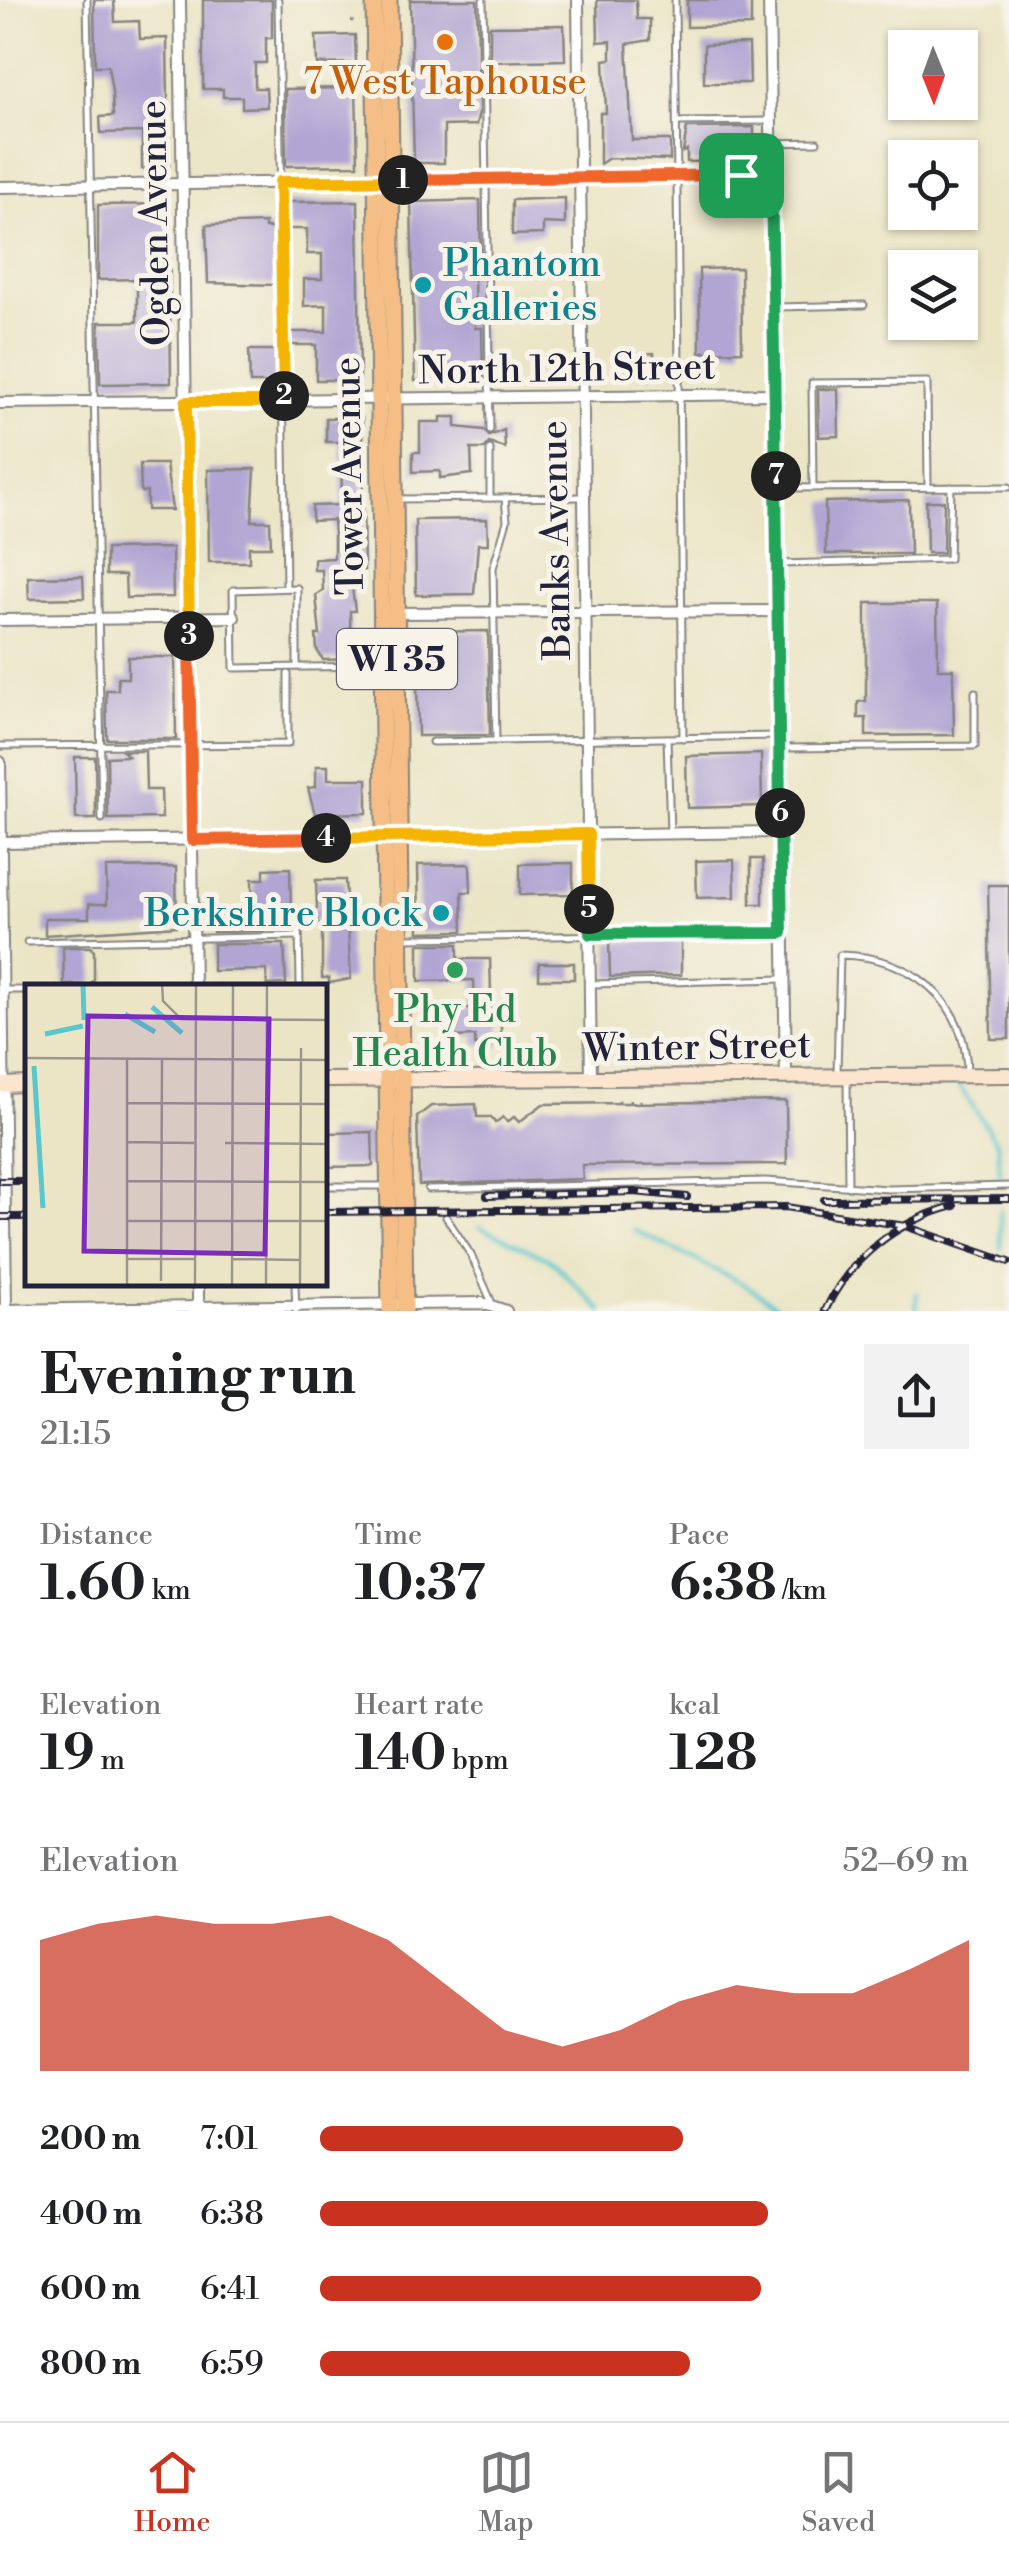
<!DOCTYPE html>
<meta charset="utf-8">
<style>
body{margin:0;font-family:"Libre Bodoni",serif;background:#f2f2f2;color:#202124;height:100vh;display:flex;flex-direction:column;font-size:38px;white-space:nowrap}
*{box-sizing:border-box;margin:0}
p{font-size:32px;color:#757577}
.icon{flex:none;width:55px;height:55px;fill:none;stroke:currentColor;stroke-width:2;stroke-linecap:round;stroke-linejoin:round}
.map{position:relative;height:1311px;overflow:hidden}
.panel{display:flex;flex-direction:column;background:#fff;flex:1}
.panel>*{flex:none}
.needle{width:65px;rotate:179deg}
.buttons{position:absolute;left:888px;top:30px;display:grid;gap:20px}
.buttons a{display:grid;place-items:center;width:90px;height:90px;border-radius:0px;background:#fff;box-shadow:0 2px 8px #0004;font-size:50px}
.pin{position:absolute;display:grid;place-items:center;width:85px;height:85px;color:#fff;margin:-42px;border-radius:20px;box-shadow:0 5px 15px #0006}
.km{position:absolute;width:50px;height:50px;margin:-25px;border-radius:50%;background:#222;color:#fff;font-size:28px;line-height:50px;text-align:center}
.round{display:grid;place-items:center;flex:none;width:105px;height:105px;border-radius:0px;background:#f2f2f2}
.headline{display:flex;align-items:center;justify-content:space-between;height:170px;padding:0 40px}
h1{font-size:55px;font-weight:700;line-height:75px}
.figures{display:grid;grid-template-columns:repeat(3,1fr);gap:15px;height:170px;padding:10px 40px}
.figures div{display:grid;align-content:center}
.figures b{font-size:50px;font-weight:700}
.figures small{font-size:28px;font-weight:400}
.figures p{font-size:28px}
.chart{height:280px;padding:20px 40px}
.chart p{display:flex;justify-content:space-between}
.chart svg{width:100%;height:180px;margin-top:10px;fill:#c8321e;opacity:.7}
ul{padding:0 40px;list-style:none;font-size:32px}
li{display:grid;grid-template-columns:160px 120px 1fr;align-items:center;height:75px}
li i{height:25px;border-radius:12px;background:#c8321e}
.dock{display:flex;justify-content:space-around;align-items:center;height:140px;border-top:2px solid #e0e0e0;background:#fff;font-size:28px;color:#757577}
.dock a{display:grid;justify-items:center;gap:5px}
.dock .active{color:#c8321e}
.map>svg:first-child{display:block}
.lines{fill:none;stroke-linecap:round;stroke-linejoin:round}
.stream{stroke:#5ac7cf;stroke-width:4}
.building{fill:#b0a5d3}
.lane-casing{stroke:#868480;stroke-width:9}
.street-casing{stroke:#868480;stroke-width:14}
.secondary-casing{stroke:#868480;stroke-width:18}
.primary-casing{stroke:#868480;stroke-width:19}
.path{stroke:#868480;stroke-width:2.5;stroke-dasharray:2.5 8;stroke-linecap:butt}
.lane{stroke:#fff;stroke-width:5}
.street{stroke:#fff;stroke-width:10}
.secondary{stroke:#fbe5cf;stroke-width:14}
.primary{stroke:#f5be86;stroke-width:15}
.rail-casing{stroke:#22223b;stroke-width:8}
.rail{stroke:#f7f3e8;stroke-width:4;stroke-dasharray:11;stroke-linecap:butt}
.split-1-casing{stroke:#fff;stroke-width:20}
.split-2-casing{stroke:#fff;stroke-width:20}
.split-3-casing{stroke:#fff;stroke-width:20}
.split-4-casing{stroke:#fff;stroke-width:20}
.split-5-casing{stroke:#fff;stroke-width:20}
.split-6-casing{stroke:#fff;stroke-width:20}
.split-7-casing{stroke:#fff;stroke-width:20}
.split-8-casing{stroke:#fff;stroke-width:20}
.split-1{stroke:#f0652b;stroke-width:12}
.split-2{stroke:#f5b400;stroke-width:12}
.split-3{stroke:#f5b400;stroke-width:12}
.split-4{stroke:#f0652b;stroke-width:12}
.split-5{stroke:#f5b400;stroke-width:12}
.split-6{stroke:#22a559;stroke-width:12}
.split-7{stroke:#22a559;stroke-width:12}
.split-8{stroke:#22a559;stroke-width:12}
.food-dot{fill:#e8710a;stroke:#f7f3e8;stroke-width:4}
.culture-dot{fill:#0f9aa8;stroke:#f7f3e8;stroke-width:4}
.leisure-dot{fill:#2e9e5b;stroke:#f7f3e8;stroke-width:4}
.labels{text-anchor:middle;stroke-width:10;stroke-linejoin:round;paint-order:stroke}
.shield{fill:#f7f3e8;stroke:#62616f;stroke-width:2.5}
.shield-label{font-size:35px;font-weight:bold;fill:#22223b}
.food-label{font-size:38px;fill:#c56008;stroke:#f7f3e8}
.street-label{font-size:38px;fill:#22223b;stroke:#f7f3e8}
.culture-label{font-size:38px;fill:#0d838f;stroke:#f7f3e8;text-anchor:start}
.leisure-label{font-size:38px;fill:#27864d;stroke:#f7f3e8}
.inset-river{fill:none;stroke:#5ac7cf;stroke-width:5}
.inset-road{fill:none;stroke:#9b978e;stroke-width:2.5}
.view{fill:#7b2cbf;fill-opacity:0.15;stroke:#7b2cbf;stroke-width:5}
.inset-edge{fill:none;stroke:#22223b;stroke-width:5}
</style>
<div class="map">
<svg width="1009" height="1311" viewBox="0 0 1009 1311">
<rect width="100%" height="100%" fill="#f7f3e8"/>
<filter id="ink" filterUnits="userSpaceOnUse"><feTurbulence type="fractalNoise" baseFrequency=".01" numOctaves="2"/><feDisplacementMap in="SourceGraphic" scale="20" xChannelSelector="R" yChannelSelector="G"/><feConvolveMatrix kernelMatrix="1 2 1 2 8 2 1 2 1" color-interpolation-filters="sRGB"/></filter>
<filter id="wash" filterUnits="userSpaceOnUse"><feTurbulence type="fractalNoise" baseFrequency=".0048" numOctaves="4" result="noise"/><feDisplacementMap in="SourceGraphic" scale="40" xChannelSelector="R" yChannelSelector="G"/><feGaussianBlur stdDeviation="2.25" result="paint"/><feColorMatrix in="noise" values="0 0 0 0 0 0 0 0 0 0 0 0 0 0 0 0 0 1.4 0 .05"/><feComposite in="paint" operator="in"/></filter>
<g filter="url(#wash)">
<rect width="100%" height="100%" fill="#ebe5c6"/>
<g class="lines">
<!-- stream -->
<g class="stream">
<polyline points="959,1085 998,1145 1000,1175"/>
<polyline points="1000,1211 1001,1249"/>
<polyline points="480,1227 551,1260 602,1311"/>
<polyline points="634,1230 746,1285 783,1311"/>
<polyline points="916,1311 917,1293"/>
</g>
</g>
<g id="blocks">
<!-- building -->
<g class="building">
<polygon points="94,0 114,0 115,22 139,21 140,39 167,38 169,168 142,169 142,132 101,133 100,117 113,116 112,92 108,66 95,66"/>
<polygon points="203,0 272,0 272,38 266,38 266,63 255,63 255,88 266,88 267,107 242,108 242,97 223,97 223,89 203,89"/>
<polygon points="410,0 477,0 479,113 476,125 444,126 444,163 414,163"/>
<polygon points="597,0 636,0 637,19 650,19 650,40 627,44 632,140 670,140 670,160 609,158 600,164 600,113 606,113 604,60 611,59 611,41 598,42"/>
<polygon points="687,0 751,0 751,26 687,27"/>
<polygon points="564,25 565,60 490,62 490,26"/>
<polygon points="355,35 356,63 317,64 316,36"/>
<polygon points="749,44 750,83 704,83 704,45"/>
<polygon points="356,88 358,165 286,166 285,89"/>
<polygon points="754,127 754,160 687,162 687,150 683,152 687,128"/>
<polygon points="565,198 565,224 543,223 543,234 512,235 512,200"/>
<polygon points="480,200 481,278 474,278 475,328 482,328 483,380 415,381 411,202"/>
<polygon points="358,201 360,380 316,380 316,345 289,345 289,332 326,332 326,305 304,306 304,279 322,279 322,254 307,254 307,229 287,229 287,202"/>
<polygon points="169,204 171,383 100,384 99,322 137,322 137,279 98,280 98,205"/>
<polygon points="265,223 265,228 275,228 276,285 208,283 206,225"/>
<polygon points="741,268 742,351 700,352 699,269"/>
<polygon points="249,350 276,350 277,383 250,383"/>
<polygon points="654,353 655,375 619,375 619,355"/>
<polygon points="818,389 838,389 839,436 819,437"/>
<polygon points="441,417 456,417 456,427 484,430 489,436 504,430 505,448 489,443 484,449 471,449 472,474 440,478 440,471 413,472 413,452 420,452 420,422 441,422"/>
<polygon points="326,418 362,418 364,570 350,570 355,611 350,611 351,659 323,660 317,650 316,635 320,635 316,595 323,590 322,570 314,570 314,559 334,558 334,533 333,520 312,521 312,506 342,505 341,442 326,442"/>
<polygon points="140,464 166,464 172,510 147,510 147,492 141,492"/>
<polygon points="255,469 252,521 270,521 271,547 249,547 249,562 209,562 208,470"/>
<polygon points="909,500 910,554 826,554 825,502"/>
<polygon points="926,501 944,501 943,553 927,553"/>
<polygon points="487,519 488,544 478,544 474,594 416,595 415,520"/>
<polygon points="172,548 173,597 126,598 125,575 106,575 106,549"/>
<polygon points="83,576 84,598 29,599 28,577"/>
<polygon points="866,603 937,603 938,669 953,669 954,735 866,736 866,718 858,718 858,702 866,701"/>
<polygon points="488,631 490,735 418,736 416,632"/>
<polygon points="128,657 175,657 176,739 107,739 106,690 118,690 118,678 128,678"/>
<polygon points="123,751 145,751 146,790 161,790 162,818 108,819 107,757 128,756"/>
<polygon points="761,754 762,806 687,808 686,756"/>
<polygon points="75,757 95,757 96,819 76,819"/>
<polygon points="316,766 328,766 328,779 367,779 367,813 315,814 308,788 316,787"/>
<rect x="751" y="859" width="12" height="45"/>
<polygon points="734,860 735,897 697,898 696,861"/>
<polygon points="573,863 573,894 520,895 520,864"/>
<polygon points="470,864 471,892 462,892 463,931 419,932 418,865"/>
<polygon points="176,867 177,926 45,935 45,918 89,918 89,904 107,904 106,868"/>
<polygon points="290,868 291,909 317,909 316,880 345,880 351,979 329,983 329,978 322,978 322,932 317,919 264,923 264,931 213,932 212,914 253,913 252,879 264,879 264,869"/>
<polygon points="988,885 1009,885 1009,1039 991,1039"/>
<polygon points="681,941 681,975 610,977 609,942"/>
<polygon points="213,944 284,944 286,984 267,985 266,970 213,971"/>
<polygon points="419,944 458,944 458,959 490,959 491,992 493,1003 501,1003 501,1045 475,1045 475,1036 452,1037 454,1009 475,1008 474,980 419,981"/>
<polygon points="63,947 90,947 94,951 94,980 89,985 64,985"/>
<rect x="539" y="963" width="35" height="16"/>
<polygon points="786,1101 787,1164 582,1165 583,1179 419,1185 417,1117 431,1106 476,1104 477,1117 491,1117 495,1123 503,1117 507,1122 514,1117 519,1122 543,1104"/>
<polygon points="372,1132 373,1166 327,1167 327,1133"/>
</g>
</g>
</g>
<g filter="url(#ink)">
<use href="#blocks" fill-opacity="0" stroke="#868480" stroke-width="2.5"/>
<g class="lines">
<defs>
<g id="lane">
<polyline points="87,0 102,819"/>
<polyline points="278,0 286,588"/>
<polyline points="483,0 490,430"/>
<polyline points="675,0 683,738"/>
<polyline points="677,122 769,121"/>
<polyline points="771,143 817,142"/>
<polyline points="777,307 864,305"/>
<polyline points="490,449 490,498"/>
<polyline points="779,488 1009,487"/>
<polyline points="813,488 812,383 927,382 928,487"/>
<polyline points="398,499 582,497"/>
<polyline points="781,564 949,559 951,487"/>
<path d="M297,667V588L233,590L234,668C283,667 332,667 381,666"/>
<polyline points="667,738 670,833"/>
<polyline points="496,741 493,568 507,521 505,498"/>
<polyline points="432,742 779,736"/>
<polyline points="0,746 288,744 288,674"/>
<polyline points="782,748 975,746 975,692"/>
<polyline points="299,925 300,986"/>
<polyline points="405,938 783,933"/>
<polyline points="27,942 299,936"/>
<polyline points="592,984 784,979"/>
<polyline points="3,990 28,990"/>
<path d="M837,1074L840,955C910,956 966,999 967,1073"/>
<polyline points="847,1080 848,1187"/>
<polyline points="325,1186 386,1186"/>
<polyline points="428,1189 765,1181 889,1189 1009,1186"/>
<polyline points="446,1217 471,1255 492,1303"/>
<polyline points="295,1284 296,1311"/>
</g>
<g id="street">
<polyline points="180,0 194,986"/>
<polyline points="578,0 591,1080"/>
<polyline points="769,0 786,1077"/>
<polyline points="0,187 771,175"/>
<polyline points="0,403 775,394"/>
<polyline points="394,613 777,611"/>
<polyline points="0,620 234,617"/>
<polyline points="0,762 6,1311"/>
<polyline points="0,842 780,832"/>
<polyline points="198,1284 198,1311"/>
<polyline points="0,1310 482,1303 506,1311"/>
</g>
<g id="secondary">
<polyline points="325,1080 1009,1075"/>
<polyline points="0,1085 28,1084"/>
</g>
<g id="primary">
<polyline points="374,0 390,1311"/>
<polyline points="389,0 405,1311"/>
</g>
</defs>
<!-- lane casing -->
<use href="#lane" class="lane-casing"/>
<!-- street casing -->
<use href="#street" class="street-casing"/>
<!-- secondary casing -->
<use href="#secondary" class="secondary-casing"/>
<!-- primary casing -->
<use href="#primary" class="primary-casing"/>
<!-- path -->
<g class="path">
<polyline points="351,21 358,21"/>
<polyline points="609,1057 615,1050 615,1038"/>
<polyline points="618,1101 643,1101"/>
</g>
<!-- lane -->
<use href="#lane" class="lane"/>
<!-- street -->
<use href="#street" class="street"/>
<!-- secondary -->
<use href="#secondary" class="secondary"/>
<!-- primary -->
<use href="#primary" class="primary"/>
<defs>
<g id="rail">
<polyline points="0,1181 28,1181"/>
<polyline points="487,1196 634,1192 687,1197"/>
<polyline points="824,1200 1009,1199"/>
<polyline points="325,1212 786,1207 905,1226 1009,1262"/>
<polyline points="0,1217 28,1217"/>
<path d="M825,1311C849,1258 899,1220 954,1206"/>
</g>
</defs>
<!-- rail casing -->
<use href="#rail" class="rail-casing"/>
<!-- rail -->
<use href="#rail" class="rail"/>
</g>
</g>
<g class="lines" filter="url(#ink)">
<defs>
<polyline id="split-1" points="403,180 741,175"/>
<polyline id="split-2" points="284,396 280,182 403,180"/>
<polyline id="split-3" points="189,636 186,402 284,402 284,396"/>
<polyline id="split-4" points="189,636 192,840 326,838"/>
<polyline id="split-5" points="326,838 588,834 589,909"/>
<polyline id="split-6" points="589,909 590,934 782,933 780,813"/>
<polyline id="split-7" points="776,476 780,813"/>
<polyline id="split-8" points="741,175 771,175 776,476"/>
</defs>
<!-- split-1 casing -->
<use href="#split-1" class="split-1-casing"/>
<!-- split-2 casing -->
<use href="#split-2" class="split-2-casing"/>
<!-- split-3 casing -->
<use href="#split-3" class="split-3-casing"/>
<!-- split-4 casing -->
<use href="#split-4" class="split-4-casing"/>
<!-- split-5 casing -->
<use href="#split-5" class="split-5-casing"/>
<!-- split-6 casing -->
<use href="#split-6" class="split-6-casing"/>
<!-- split-7 casing -->
<use href="#split-7" class="split-7-casing"/>
<!-- split-8 casing -->
<use href="#split-8" class="split-8-casing"/>
<!-- split-1 -->
<use href="#split-1" class="split-1"/>
<!-- split-2 -->
<use href="#split-2" class="split-2"/>
<!-- split-3 -->
<use href="#split-3" class="split-3"/>
<!-- split-4 -->
<use href="#split-4" class="split-4"/>
<!-- split-5 -->
<use href="#split-5" class="split-5"/>
<!-- split-6 -->
<use href="#split-6" class="split-6"/>
<!-- split-7 -->
<use href="#split-7" class="split-7"/>
<!-- split-8 -->
<use href="#split-8" class="split-8"/>
</g>
<!-- markers -->
<circle class="food-dot" cx="445" cy="42" r="10"/>
<g class="culture-dot">
<circle cx="423" cy="285" r="10"/>
<circle cx="441" cy="913" r="10"/>
</g>
<circle class="leisure-dot" cx="455" cy="970" r="10"/>
<g class="labels">
<!-- shield labels -->
<rect class="shield" x="337" y="629" width="120" height="60" rx="8"/>
<g class="shield-label">
<text x="397" y="671">WI 35</text>
</g>
<!-- food labels -->
<g class="food-label">
<text x="445" y="94">7 West Taphouse</text>
</g>
<!-- street labels -->
<g class="street-label">
<text transform="translate(154 223) rotate(-91)" y="13">Ogden Avenue</text>
<text transform="translate(567 368) rotate(-1)" y="13">North 12th Street</text>
<text transform="translate(348 476) rotate(-91)" y="13">Tower Avenue</text>
<text transform="translate(555 540) rotate(-91)" y="13">Banks Avenue</text>
<text transform="translate(697 1046) rotate(-1)" y="13">Winter Street</text>
</g>
<!-- culture labels -->
<g class="culture-label">
<text x="443" y="276">Phantom<tspan x="443" dy="44">Galleries</tspan></text>
<text x="421" y="926" text-anchor="end">Berkshire Block</text>
</g>
<!-- leisure labels -->
<g class="leisure-label">
<text x="455" y="1022">Phy Ed<tspan x="455" dy="44">Health Club</tspan></text>
</g>
</g>
<!-- overview -->
<g transform="translate(25 984)">
<rect width="302" height="302" fill="#ebe5c6"/>
<path class="inset-river" d="M58,0L59,36M127,23L157,49M100,30L130,48M20,50L58,42M9,82L18,224"/>
<path class="inset-road" d="M137,0L138,17L156,35L303,36M0,74L303,76M102,119L303,120M102,158L169,159M200,159L303,160M102,197L303,198M102,237H303M102,275H169M208,275L275,276M102,294V302V75M136,297L137,75M170,302L171,0M207,302L208,0M241,302L242,0M275,302L276,64"/>
<path class="view" d="M63,32L244,35L240,270L59,267Z"/>
<rect width="302" height="302" class="inset-edge"/>
</g>
</svg>
<div class="buttons">
<a><svg class="needle" viewBox="-14 -14 28 28"><path d="M0-13l5 13h-10z" fill="#e53935"/><path d="M0 13l5-13h-10z" fill="#757577"/></svg></a>
<a><svg class="icon" aria-label="locate" viewBox="0 0 24 24"><circle cx="12" cy="12" r="6"/><path d="M12 2v4M12 18v4M2 12h4M18 12h4"/></svg></a>
<a><svg class="icon" aria-label="layers" viewBox="0 0 24 24"><path d="M12 4l9 5-9 5-9-5zM3 14l9 5 9-5"/></svg></a>
</div>
<div class="pin" style="left:741px;top:175px;background:#1e9e55"><svg class="icon" aria-label="arrive" viewBox="0 0 24 24"><path d="M6 21V4h12l-3 4 3 4H6"/></svg></div>
<b class="km" style="left:403px;top:180px">1</b>
<b class="km" style="left:284px;top:396px">2</b>
<b class="km" style="left:189px;top:636px">3</b>
<b class="km" style="left:326px;top:838px">4</b>
<b class="km" style="left:589px;top:909px">5</b>
<b class="km" style="left:780px;top:813px">6</b>
<b class="km" style="left:776px;top:476px">7</b>
</div>
<section class="panel">
<div class="headline"><div><h1>Evening run</h1><p>21:15</p></div><a class="round"><svg class="icon" aria-label="share" viewBox="0 0 24 24"><path d="M12 15V3M7 8l5-5 5 5M5 13v7h14v-7"/></svg></a></div>
<div class="figures">
<div><p>Distance</p><b>1.60<small> km</small></b></div>
<div><p>Time</p><b>10:37</b></div>
<div><p>Pace</p><b>6:38<small> /km</small></b></div>
</div>
<div class="figures">
<div><p>Elevation</p><b>19<small> m</small></b></div>
<div><p>Heart rate</p><b>140<small> bpm</small></b></div>
<div><p>kcal</p><b>128</b></div>
</div>
<div class="chart"><p><span>Elevation</span>52–69 m</p>
<svg viewBox="0 0 160 44" preserveAspectRatio="none"><path d="M0 44V12L10 8L20 6L30 8L40 8L50 6L60 12L70 23L80 34L90 38L100 34L110 27L120 23L130 25L140 25L150 19L160 12V44z"/></svg>
</div>
<ul>
<li><b>200 m</b>7:01<i style="width:56%"></i></li>
<li><b>400 m</b>6:38<i style="width:69%"></i></li>
<li><b>600 m</b>6:41<i style="width:68%"></i></li>
<li><b>800 m</b>6:59<i style="width:57%"></i></li>
</ul>
</section>
<nav class="dock">
<a class="active"><svg class="icon" aria-label="home" viewBox="0 0 24 24"><path d="M3 11l9-7 9 7M6 9v11h12V9"/></svg>Home</a>
<a><svg class="icon" aria-label="map" viewBox="0 0 24 24"><path d="M3 6l6-2 6 2 6-2v14l-6 2-6-2-6 2zM9 4v14M15 6v14"/></svg>Map</a>
<a><svg class="icon" aria-label="saved" viewBox="0 0 24 24"><path d="M7 4h10v16l-5-4-5 4z"/></svg>Saved</a>
</nav>
